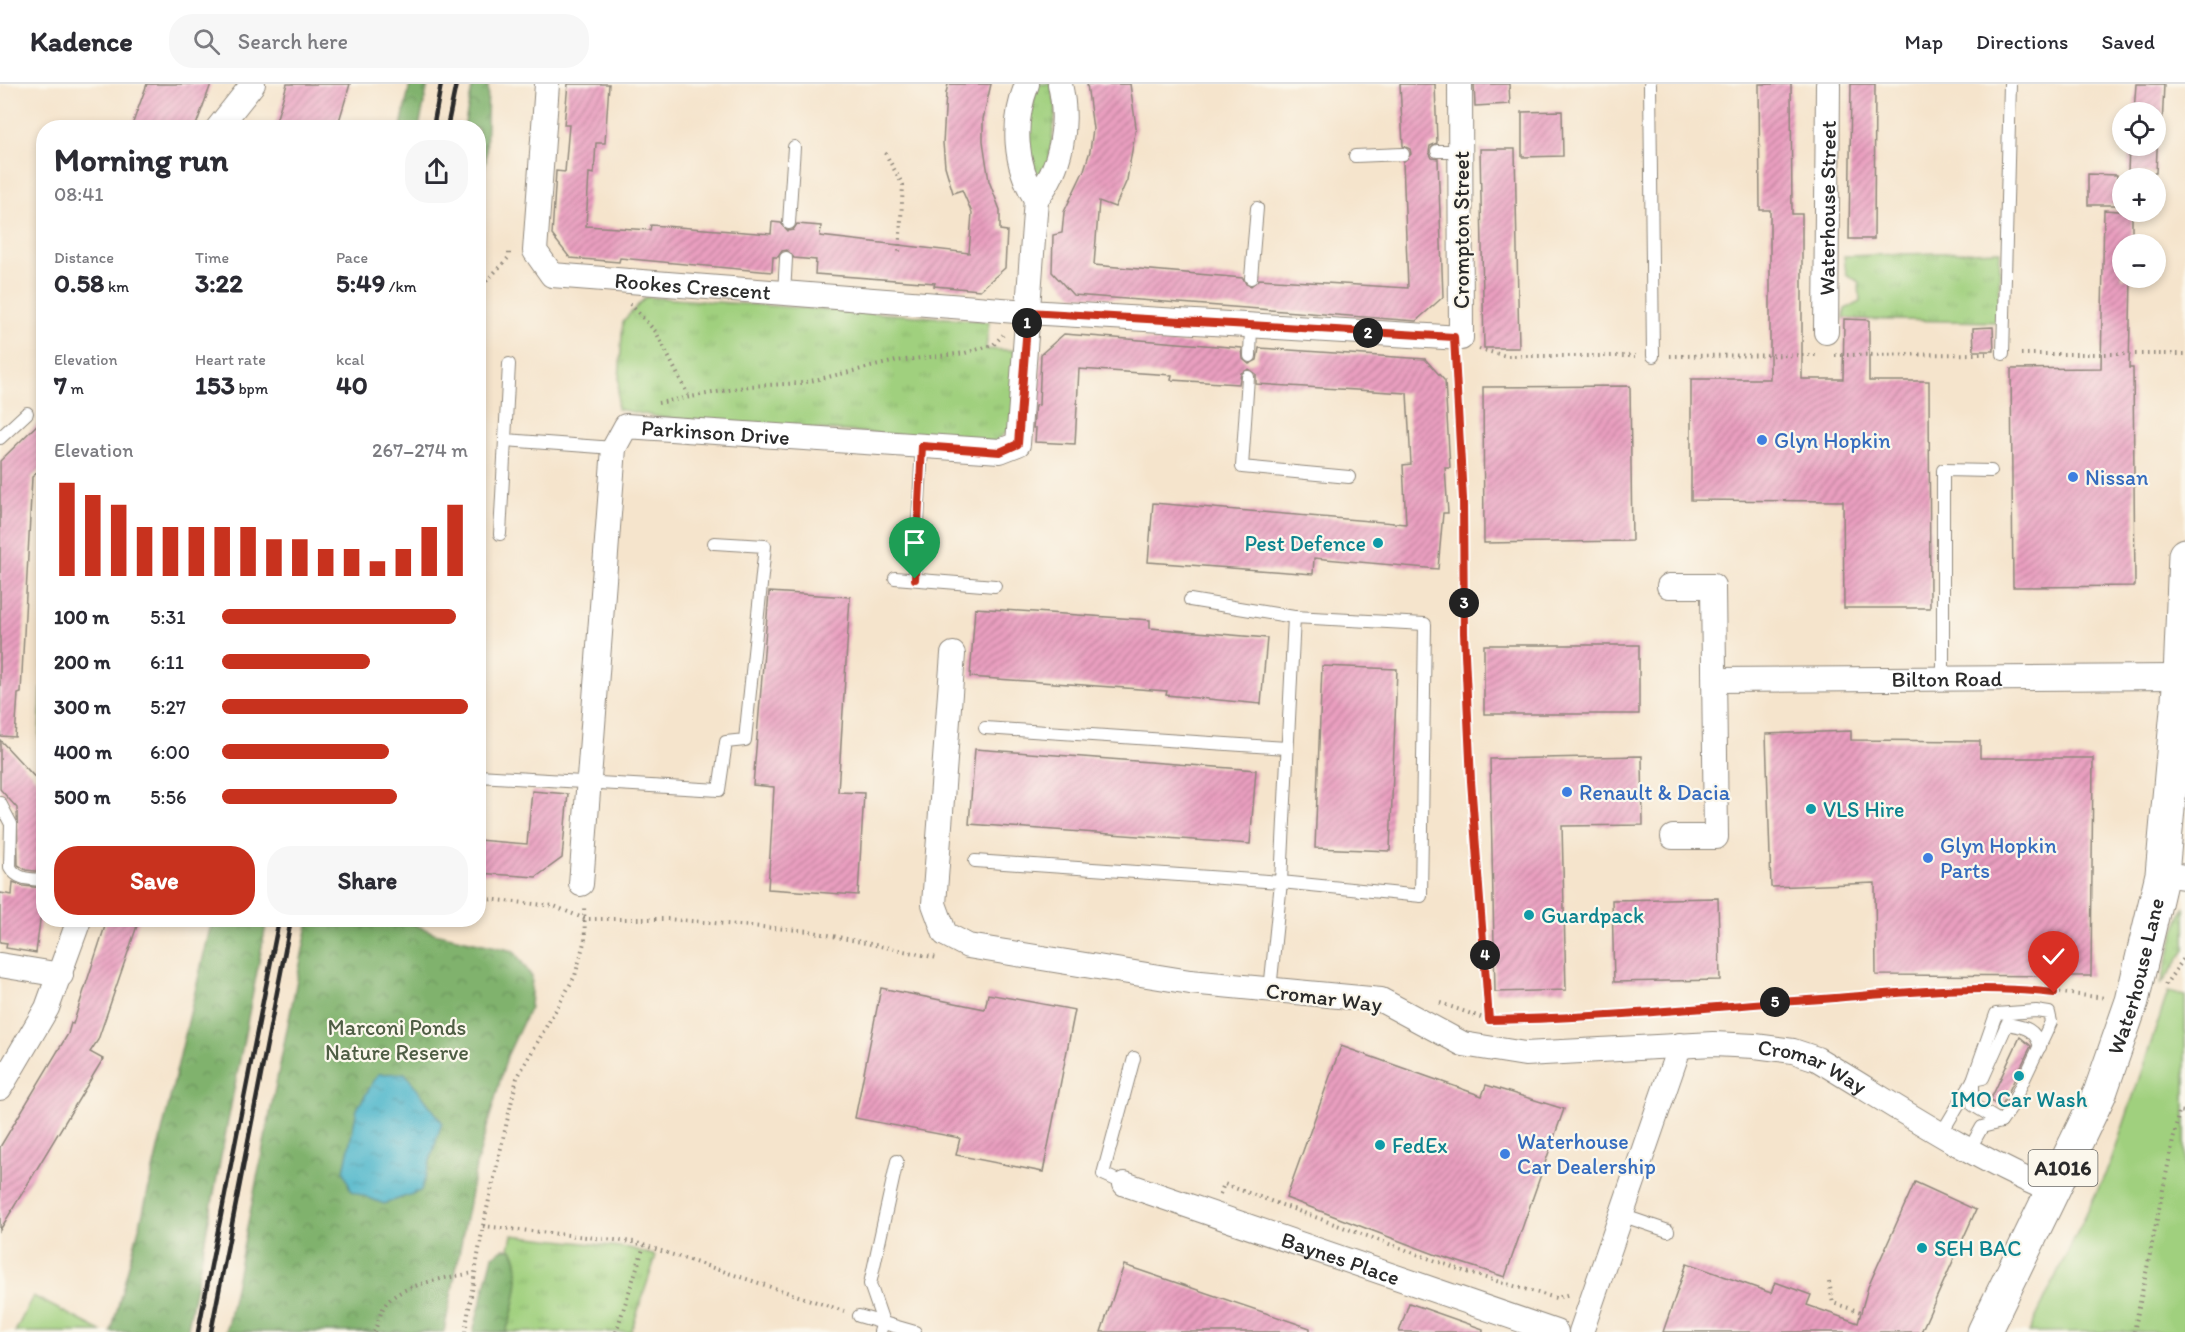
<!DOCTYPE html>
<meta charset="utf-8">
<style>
body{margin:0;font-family:Itim,sans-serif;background:#f7f7f7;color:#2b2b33;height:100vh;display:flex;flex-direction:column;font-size:22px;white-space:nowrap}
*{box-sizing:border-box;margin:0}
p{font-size:20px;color:#7c7c81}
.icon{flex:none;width:33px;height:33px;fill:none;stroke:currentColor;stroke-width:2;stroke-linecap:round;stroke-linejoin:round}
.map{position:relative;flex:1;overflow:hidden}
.sheet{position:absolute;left:36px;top:36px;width:450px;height:807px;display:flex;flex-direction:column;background:#fff;border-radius:24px;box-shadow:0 3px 9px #0003}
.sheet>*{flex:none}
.tools{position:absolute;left:2112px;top:18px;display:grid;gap:12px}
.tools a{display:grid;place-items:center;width:54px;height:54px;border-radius:50%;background:#fff;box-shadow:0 3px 9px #0003;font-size:30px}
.pin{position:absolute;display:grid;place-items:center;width:51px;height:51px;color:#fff;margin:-62px -26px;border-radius:50% 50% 50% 0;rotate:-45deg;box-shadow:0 0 6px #0007}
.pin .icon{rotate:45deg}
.km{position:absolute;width:30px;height:30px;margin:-15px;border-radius:50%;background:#222;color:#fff;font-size:16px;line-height:30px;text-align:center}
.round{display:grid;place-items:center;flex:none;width:63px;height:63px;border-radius:24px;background:#f7f7f7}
.overview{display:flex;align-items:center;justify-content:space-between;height:102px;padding:0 18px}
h1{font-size:33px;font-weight:700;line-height:45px}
.metrics{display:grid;grid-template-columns:repeat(3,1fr);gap:9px;height:102px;padding:6px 18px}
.metrics div{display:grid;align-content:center}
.metrics b{font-size:26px;font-weight:700}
.metrics small{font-size:16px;font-weight:400}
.metrics p{font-size:16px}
.chart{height:168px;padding:12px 18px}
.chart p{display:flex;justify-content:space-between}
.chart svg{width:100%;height:108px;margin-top:6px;stroke:#c8321e;stroke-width:6}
.button{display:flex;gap:12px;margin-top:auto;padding:12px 18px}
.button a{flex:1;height:69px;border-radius:24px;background:#c8321e;color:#fff;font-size:24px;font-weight:700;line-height:69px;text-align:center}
.button a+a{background:#f7f7f7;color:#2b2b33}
ul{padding:0 18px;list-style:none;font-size:20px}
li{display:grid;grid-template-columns:96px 72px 1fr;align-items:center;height:45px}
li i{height:15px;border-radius:8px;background:#c8321e}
header{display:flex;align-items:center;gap:36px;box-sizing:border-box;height:84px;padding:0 30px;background:#fff;border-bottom:2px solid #e1e1e2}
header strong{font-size:28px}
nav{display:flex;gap:33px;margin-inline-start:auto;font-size:21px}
.search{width:420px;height:54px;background:#f7f7f7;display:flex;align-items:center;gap:15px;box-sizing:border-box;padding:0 21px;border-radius:24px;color:#7c7c81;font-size:22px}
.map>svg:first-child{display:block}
.grass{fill:url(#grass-tufts);stroke:#667e54;stroke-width:1.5}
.forest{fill:url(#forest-crowns);stroke:#566e4c;stroke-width:1.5}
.garden{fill:#a0d07e;stroke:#667e54;stroke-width:1.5}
.water{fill:url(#water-ripples);stroke:#3c707a;stroke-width:1.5}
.building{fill:url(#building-hatch)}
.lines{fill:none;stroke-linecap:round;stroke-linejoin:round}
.service-casing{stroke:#90887c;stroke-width:14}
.minor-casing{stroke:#90887c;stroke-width:26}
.primary-casing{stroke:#90887c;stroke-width:35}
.path{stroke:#90887c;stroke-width:4;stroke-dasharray:1.5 4.5;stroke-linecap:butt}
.service{stroke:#fff;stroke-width:12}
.minor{stroke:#fff;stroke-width:24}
.primary{stroke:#fff;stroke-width:33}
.rail{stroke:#2b2b2b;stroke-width:4.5}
.route-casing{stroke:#fff;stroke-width:12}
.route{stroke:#c8321e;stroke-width:8}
.shop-dot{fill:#3f7fe0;stroke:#fbf7ec;stroke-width:2}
.culture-dot{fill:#0f9aa8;stroke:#fbf7ec;stroke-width:2}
.labels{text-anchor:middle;stroke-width:4.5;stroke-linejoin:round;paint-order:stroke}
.shield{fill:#fbf7ec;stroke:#696865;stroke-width:1.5}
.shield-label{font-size:21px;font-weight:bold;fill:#2b2b2b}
.street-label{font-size:22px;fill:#2b2b2b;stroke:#fbf7ec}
.shop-label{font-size:22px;fill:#366cbe;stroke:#fbf7ec;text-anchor:start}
.culture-label{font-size:22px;fill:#0d838f;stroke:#fbf7ec;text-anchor:start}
.park-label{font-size:22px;fill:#4e5d44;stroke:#fbf7ec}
</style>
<header>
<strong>Kadence</strong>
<div class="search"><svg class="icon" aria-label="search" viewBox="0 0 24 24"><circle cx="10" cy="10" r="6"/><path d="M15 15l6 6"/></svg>Search here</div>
<nav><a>Map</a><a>Directions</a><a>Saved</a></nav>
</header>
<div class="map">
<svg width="2185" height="1248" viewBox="0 0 2185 1248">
<defs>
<pattern id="grass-tufts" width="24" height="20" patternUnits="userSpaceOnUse" patternTransform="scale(1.5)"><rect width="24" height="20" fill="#a0d07e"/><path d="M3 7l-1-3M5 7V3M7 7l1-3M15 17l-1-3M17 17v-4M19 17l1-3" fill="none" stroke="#8ab36d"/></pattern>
<pattern id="forest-crowns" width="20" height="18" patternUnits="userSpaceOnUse" patternTransform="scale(1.5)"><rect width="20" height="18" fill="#80b26d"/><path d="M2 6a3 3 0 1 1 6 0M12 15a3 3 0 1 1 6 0" fill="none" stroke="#69915a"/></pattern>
<pattern id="water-ripples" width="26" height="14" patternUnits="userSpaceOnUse" patternTransform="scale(1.5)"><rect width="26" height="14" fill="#4cb5ca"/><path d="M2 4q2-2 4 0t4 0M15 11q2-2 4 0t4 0" fill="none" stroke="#3f93a4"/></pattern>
<pattern id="building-hatch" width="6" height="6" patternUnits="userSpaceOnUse" patternTransform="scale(1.5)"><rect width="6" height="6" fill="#ea9fc0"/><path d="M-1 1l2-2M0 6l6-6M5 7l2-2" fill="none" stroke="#be829c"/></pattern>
</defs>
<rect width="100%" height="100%" fill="#fbf7ec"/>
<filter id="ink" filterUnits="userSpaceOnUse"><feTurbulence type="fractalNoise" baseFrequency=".0167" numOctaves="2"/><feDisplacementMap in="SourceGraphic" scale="12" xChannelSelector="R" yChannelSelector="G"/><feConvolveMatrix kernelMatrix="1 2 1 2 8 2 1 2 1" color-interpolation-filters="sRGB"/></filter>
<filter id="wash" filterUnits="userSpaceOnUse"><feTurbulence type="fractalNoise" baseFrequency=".008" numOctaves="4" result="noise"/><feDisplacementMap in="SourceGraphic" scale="24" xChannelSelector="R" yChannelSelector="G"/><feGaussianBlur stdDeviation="1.35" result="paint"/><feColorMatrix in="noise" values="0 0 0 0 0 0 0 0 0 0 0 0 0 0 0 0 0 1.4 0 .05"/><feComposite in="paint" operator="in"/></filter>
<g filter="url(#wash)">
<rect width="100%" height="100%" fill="#f5e4cc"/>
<!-- grass -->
<g class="grass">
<polygon points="1036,0 1051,0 1056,24 1049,79 1035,95 1027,60"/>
<polygon points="2000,167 1999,238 1844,235 1845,225 1860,218 1859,198 1846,190 1844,172"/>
<polygon points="646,213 989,237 986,265 1024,267 1018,338 995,358 664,334 617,325 623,237"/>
<polygon points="43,577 43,660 39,655"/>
<polygon points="2185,822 2185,866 2161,901 2175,847"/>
<polygon points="512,1151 629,1164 656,1172 631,1248 490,1248"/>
</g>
<!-- forest -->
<g class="forest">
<polygon points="410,0 428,0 419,43 401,43"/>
<polygon points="473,0 488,0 486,76 479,109 478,44 464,43"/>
<polygon points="212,836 267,836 187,1248 111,1248 142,1133"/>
<polygon points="309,836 404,836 434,849 514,867 532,893 530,923 507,972 476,1082 444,1248 226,1248"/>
<path d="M503,1165H512C525,1185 514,1226 506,1248H473L493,1172Z"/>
</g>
<!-- garden -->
<g class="garden">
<polygon points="2168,908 2185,912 2185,1248 2029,1248 2111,1078"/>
<polygon points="33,1212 103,1248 15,1248"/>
</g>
<!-- water -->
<polygon class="water" points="405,989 442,1038 421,1107 384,1120 351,1107 344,1087 357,1025 378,990"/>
<g id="blocks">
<!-- building -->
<g class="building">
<polygon points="147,0 211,0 195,44 131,44"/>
<polygon points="287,0 350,0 337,44 274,44"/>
<polygon points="568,0 609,0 605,59 596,59 594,90 589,89 586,142 650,146 651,141 771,150 772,138 781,139 788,147 793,146 797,140 821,142 820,152 969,169 972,129 962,106 953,109 945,82 943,59 946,9 948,0 991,0 983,35 983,57 989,97 1000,126 1000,146 1007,147 1005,184 980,206 934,202 935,199 815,190 816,176 794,174 787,166 782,167 778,173 773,173 772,188 620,174 619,178 570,174 552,151 556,87 565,88 569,41 564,41"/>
<polygon points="1087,0 1130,0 1136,43 1127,96 1115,123 1099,117 1094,181 1243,194 1246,200 1251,202 1259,195 1408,204 1403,78 1411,70 1410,65 1403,62 1400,0 1435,0 1437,59 1430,62 1429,68 1432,74 1438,75 1443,213 1416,237 1073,211 1052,188 1053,151 1062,149 1064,128 1084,86 1090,67 1093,45"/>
<polygon points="1474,0 1509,0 1510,20 1475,22"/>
<polygon points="1759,0 1791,0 1792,130 1802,130 1802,295 1843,295 1844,235 1869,236 1869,297 1929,297 1930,524 1844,524 1843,417 1691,416 1691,295 1770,295 1770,126 1760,126"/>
<polygon points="1851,0 1875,0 1874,155 1849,155"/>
<polygon points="2136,0 2164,0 2162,44 2158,44 2156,89 2128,88 2129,62 2156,62 2156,28 2134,28"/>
<polygon points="1562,27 1563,72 1522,73 1522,28"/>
<polygon points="1480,65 1515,65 1519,264 1484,264"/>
<polygon points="2088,90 2117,91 2116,121 2088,121"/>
<polygon points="2104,126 2132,128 2132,160 2122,160 2122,194 2131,194 2129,284 2133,284 2135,502 2013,503 2011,285 2101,284"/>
<polygon points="1993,243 1994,267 1974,267 1973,244"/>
<polygon points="1064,250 1242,264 1243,275 1249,280 1257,276 1259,264 1425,275 1445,297 1450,384 1445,384 1448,429 1443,429 1438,485 1314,474 1313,490 1148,478 1153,419 1406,440 1403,381 1411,380 1407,309 1256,300 1256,290 1249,285 1241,289 1239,300 1171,296 1172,291 1079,285 1075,360 1035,358 1036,344 1033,344 1035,322 1039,321 1041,270"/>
<polygon points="1630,302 1632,457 1484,459 1483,303"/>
<polygon points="44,334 44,382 32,393 21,609 18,610 15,653 0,652 0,377"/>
<polygon points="769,508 850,513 838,708 864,709 858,811 768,805 774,703 753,701"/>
<polygon points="975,524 1150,536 1150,544 1267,554 1261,620 1166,611 1167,607 970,593"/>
<rect x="1484" y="561" width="155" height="69"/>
<polygon points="1322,582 1397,585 1390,767 1315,764"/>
<polygon points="1851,647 1851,656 1980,657 1980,674 2093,674 2091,892 1876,891 1875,799 1771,803 1766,650"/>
<polygon points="0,656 44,703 44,788 26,786 18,781 17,724 0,705"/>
<polygon points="975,665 1256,686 1250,760 969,740"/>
<polygon points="1642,672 1643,741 1562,742 1566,906 1495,908 1490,675"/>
<polygon points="532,707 568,710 562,774 536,793 478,789 478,756 527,760"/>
<polygon points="13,798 23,802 44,804 36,869 6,864 7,859 0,858 0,809 12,811"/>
<polygon points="1718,814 1720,896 1614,898 1612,816"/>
<polygon points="107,836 139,836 98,956 90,968 103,975 0,1146 0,1063 68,950 71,939 73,940"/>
<polygon points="881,904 985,925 988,910 1075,926 1043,1088 956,1071 960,1054 855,1034"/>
<polygon points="2020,953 2031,962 2001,1023 1990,1017"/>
<polygon points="1341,962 1482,1012 1486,1001 1564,1025 1505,1193 1434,1170 1286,1114"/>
<polygon points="1915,1098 1976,1126 1921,1248 1663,1248 1687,1179 1771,1209 1775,1198 1811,1211 1807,1221 1858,1239 1868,1203"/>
<polygon points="1124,1181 1310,1244 1310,1248 1101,1248"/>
<polygon points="1409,1219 1483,1245 1483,1248 1399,1248"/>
</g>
</g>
</g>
<g filter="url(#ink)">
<use href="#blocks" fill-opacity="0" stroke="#90887c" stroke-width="1.5"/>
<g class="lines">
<defs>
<g id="service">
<polyline points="1650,0 1653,272"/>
<polyline points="1437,67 1460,67"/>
<polyline points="1355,72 1403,70"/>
<polyline points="789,139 794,63"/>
<polyline points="1251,194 1257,124"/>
<polyline points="784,210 786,174"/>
<polyline points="2003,270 2010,0"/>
<polyline points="1250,272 1251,242"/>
<polyline points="1248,293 1242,383 1349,393"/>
<polyline points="0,354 27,329"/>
<polyline points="505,356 614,364"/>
<polyline points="500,450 509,280"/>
<polyline points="895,494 995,502"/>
<polyline points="915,495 922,362"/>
<polyline points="1190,516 1294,533"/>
<polyline points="1943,594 1943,386 1991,387"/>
<polyline points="985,644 1287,664"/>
<polyline points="478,692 719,706 726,658 745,656 765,462 714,459"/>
<path d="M0,719L11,740L10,783C17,796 30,795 44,796"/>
<polyline points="975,777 1281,798 1421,812 1425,540 1294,533 1281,798 1270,906"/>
<path d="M1973,996L1983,994L2007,940C2024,943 2035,944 2040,963"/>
<polyline points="1973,997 1973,1021 2001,1038"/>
<polyline points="1941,1050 1973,996 1996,930 2036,927 2049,929 2051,938 2009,1027 2001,1038 1982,1043 1969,1066"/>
<polyline points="1125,1100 1103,1090 1134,974"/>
<polyline points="1621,1131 1668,1147"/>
<polyline points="859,1232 915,1248"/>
<polyline points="880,1248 883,1238 870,1200 897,1077"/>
</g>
<g id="minor">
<path id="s1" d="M547,0L535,167L552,191L1028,228L1461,254L1460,0"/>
<path d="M1027,0C1012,39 1014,80 1036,115C1062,83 1069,41 1060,0"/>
<polyline points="218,44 253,0"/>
<path id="s2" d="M1826,248L1828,0"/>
<polyline points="1669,502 1713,502 1716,753 1673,753"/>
<path id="s3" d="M953,570L934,820L945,850L968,862L1190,898L1381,916L1463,960L1525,970L1713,960L1755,962L1793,967L1817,975C1894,1021 1969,1072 2052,1107"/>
<path id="s4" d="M1715,596L2180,593"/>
<polyline points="2162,790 2185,793"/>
<path id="s5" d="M581,800L614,364L626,342L1000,367L1018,360L1036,115"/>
<polyline points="0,881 61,891"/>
<polyline points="0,1004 47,924 79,836"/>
<path id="s6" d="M1125,1100L1556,1248"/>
<polyline points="1581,1248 1680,961"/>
</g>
<g id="primary">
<path id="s7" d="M1984,1248L2100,1009L2132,917L2162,790L2180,593L2185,471"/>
</g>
</defs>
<!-- service casing -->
<use href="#service" class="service-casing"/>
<!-- minor casing -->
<use href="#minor" class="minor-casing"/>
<!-- primary casing -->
<use href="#primary" class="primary-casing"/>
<!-- path -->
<g class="path">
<polyline points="885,69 903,101 899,169"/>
<polyline points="478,206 509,173 509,165"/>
<polyline points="630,220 656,248 688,311"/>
<polyline points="1479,265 1506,272 1635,272"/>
<polyline points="2021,270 2185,270"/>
<polyline points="1835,271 1986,270"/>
<polyline points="1670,272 1818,271"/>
<polyline points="1454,275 1463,415 1464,548 1471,697 1489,936"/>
<polyline points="658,319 750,302 802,299 896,277 965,269 993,261 1003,251"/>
<polyline points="478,814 554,822 585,835 667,835 809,847 937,874"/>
<polyline points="2165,901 2185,873"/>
<polyline points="1440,919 1489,936 1586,935 1873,911 2009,903 2106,914"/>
<polyline points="1220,1110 1224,1100 1472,1190 1556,1214 1570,1210"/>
<polyline points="483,1142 634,1158 844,1227"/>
<polyline points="1829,1198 1833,1219 1861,1228"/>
<polyline points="1921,1247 1926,1248"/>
<path d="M374,1248C378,1240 380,1228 385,1221C399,1200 450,1193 474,1189"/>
<polyline points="465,1248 483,1142 517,994 575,892 585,855 584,821"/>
<polyline points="616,1248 644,1162"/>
<polyline points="2134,1248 2179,1027 2185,1028"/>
</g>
<!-- service -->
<use href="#service" class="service"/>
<!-- minor -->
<use href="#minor" class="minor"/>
<!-- primary -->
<use href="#primary" class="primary"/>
<!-- rail -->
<g class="rail">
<polyline points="433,44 441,0"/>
<polyline points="447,44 456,0"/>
<polyline points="198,1248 279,836"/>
<polyline points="211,1248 291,836"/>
</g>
</g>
</g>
<g class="lines" filter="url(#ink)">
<defs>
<path id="route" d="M915,495L922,362L1000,368L1018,360L1028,228L1454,253L1463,415L1464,549L1471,697L1489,936C1605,934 1720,922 1835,914C1908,908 1982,900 2054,909"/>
</defs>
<!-- route casing -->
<use href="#route" class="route-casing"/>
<!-- route -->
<use href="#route" class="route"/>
</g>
<!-- markers -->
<g class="shop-dot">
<circle cx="1762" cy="356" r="6"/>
<circle cx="2073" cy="393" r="6"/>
<circle cx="1567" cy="708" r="6"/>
<circle cx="1928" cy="774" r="6"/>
<circle cx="1505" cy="1070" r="6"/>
</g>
<g class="culture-dot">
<circle cx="1378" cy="459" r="6"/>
<circle cx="1811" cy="725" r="6"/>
<circle cx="1529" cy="831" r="6"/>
<circle cx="2019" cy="992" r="6"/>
<circle cx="1380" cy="1061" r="6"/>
<circle cx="1922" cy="1164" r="6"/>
</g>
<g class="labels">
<!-- shield labels -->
<rect class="shield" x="2028.5" y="1066" width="69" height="36" rx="4.5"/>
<g class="shield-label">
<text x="2063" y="1091">A1016</text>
</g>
<!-- street labels -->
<g class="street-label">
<text dy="8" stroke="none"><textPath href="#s2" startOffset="124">Waterhouse Street</textPath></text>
<text transform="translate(1461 146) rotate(-90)" y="8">Crompton Street</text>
<text dy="8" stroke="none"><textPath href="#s1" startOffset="338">Rookes Crescent</textPath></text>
<text dy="8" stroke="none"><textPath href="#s5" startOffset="552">Parkinson Drive</textPath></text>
<text dy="8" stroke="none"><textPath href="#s4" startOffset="232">Bilton Road</textPath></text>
<text dy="8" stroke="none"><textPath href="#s7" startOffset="388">Waterhouse Lane</textPath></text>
<text transform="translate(1324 913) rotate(7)" y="8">Cromar Way</text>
<text dy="8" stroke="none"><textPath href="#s3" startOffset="1173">Cromar Way</textPath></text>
<text dy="8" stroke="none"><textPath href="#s6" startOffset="228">Baynes Place</textPath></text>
</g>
<!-- shop labels -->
<g class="shop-label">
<text x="1774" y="364">Glyn Hopkin</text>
<text x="2085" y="401">Nissan</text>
<text x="1579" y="716">Renault &amp; Dacia</text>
<text x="1940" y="769">Glyn Hopkin<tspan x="1940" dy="25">Parts</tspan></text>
<text x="1517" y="1065">Waterhouse<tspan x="1517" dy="25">Car Dealership</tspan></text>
</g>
<!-- culture labels -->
<g class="culture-label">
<text x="1366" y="467" text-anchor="end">Pest Defence</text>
<text x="1823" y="733">VLS Hire</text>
<text x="1541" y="839">Guardpack</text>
<text x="2019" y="1023" text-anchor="middle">IMO Car Wash</text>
<text x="1392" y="1069">FedEx</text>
<text x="1934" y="1172">SEH BAC</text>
</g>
<!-- park labels -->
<g class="park-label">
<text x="397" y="951">Marconi Ponds<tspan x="397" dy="25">Nature Reserve</tspan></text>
</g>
</g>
</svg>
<div class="tools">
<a><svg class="icon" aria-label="locate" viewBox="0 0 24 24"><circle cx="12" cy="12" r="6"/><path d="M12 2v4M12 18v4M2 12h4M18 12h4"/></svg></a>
<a>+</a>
<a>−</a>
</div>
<div class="pin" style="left:915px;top:495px;background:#1e9e55"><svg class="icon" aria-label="arrive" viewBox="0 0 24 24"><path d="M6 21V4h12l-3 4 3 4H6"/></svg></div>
<div class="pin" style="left:2054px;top:909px;background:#d93025"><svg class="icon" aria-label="check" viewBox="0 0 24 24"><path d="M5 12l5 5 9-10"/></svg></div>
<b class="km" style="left:1027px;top:239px">1</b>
<b class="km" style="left:1368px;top:249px">2</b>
<b class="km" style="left:1464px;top:519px">3</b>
<b class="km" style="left:1485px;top:871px">4</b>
<b class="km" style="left:1775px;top:918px">5</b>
<section class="sheet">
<div class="overview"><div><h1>Morning run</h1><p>08:41</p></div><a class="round"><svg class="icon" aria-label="share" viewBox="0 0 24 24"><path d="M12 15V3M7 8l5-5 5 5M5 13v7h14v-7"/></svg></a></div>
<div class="metrics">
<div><p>Distance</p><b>0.58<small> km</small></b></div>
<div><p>Time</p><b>3:22</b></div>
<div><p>Pace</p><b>5:49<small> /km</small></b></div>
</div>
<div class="metrics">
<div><p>Elevation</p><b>7<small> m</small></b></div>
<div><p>Heart rate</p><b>153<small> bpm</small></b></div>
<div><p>kcal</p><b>40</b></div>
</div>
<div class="chart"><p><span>Elevation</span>267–274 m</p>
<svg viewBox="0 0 160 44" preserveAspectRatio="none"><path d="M5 44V6M15 44V11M25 44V15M35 44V24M45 44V24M55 44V24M65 44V24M75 44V24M85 44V29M95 44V29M105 44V33M115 44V33M125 44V38M135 44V33M145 44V24M155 44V15"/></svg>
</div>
<ul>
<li><b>100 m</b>5:31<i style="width:95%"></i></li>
<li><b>200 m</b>6:11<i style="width:60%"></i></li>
<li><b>300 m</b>5:27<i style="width:100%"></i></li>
<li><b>400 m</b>6:00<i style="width:68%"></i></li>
<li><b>500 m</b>5:56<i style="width:71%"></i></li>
</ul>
<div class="button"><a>Save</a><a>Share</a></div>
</section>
</div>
